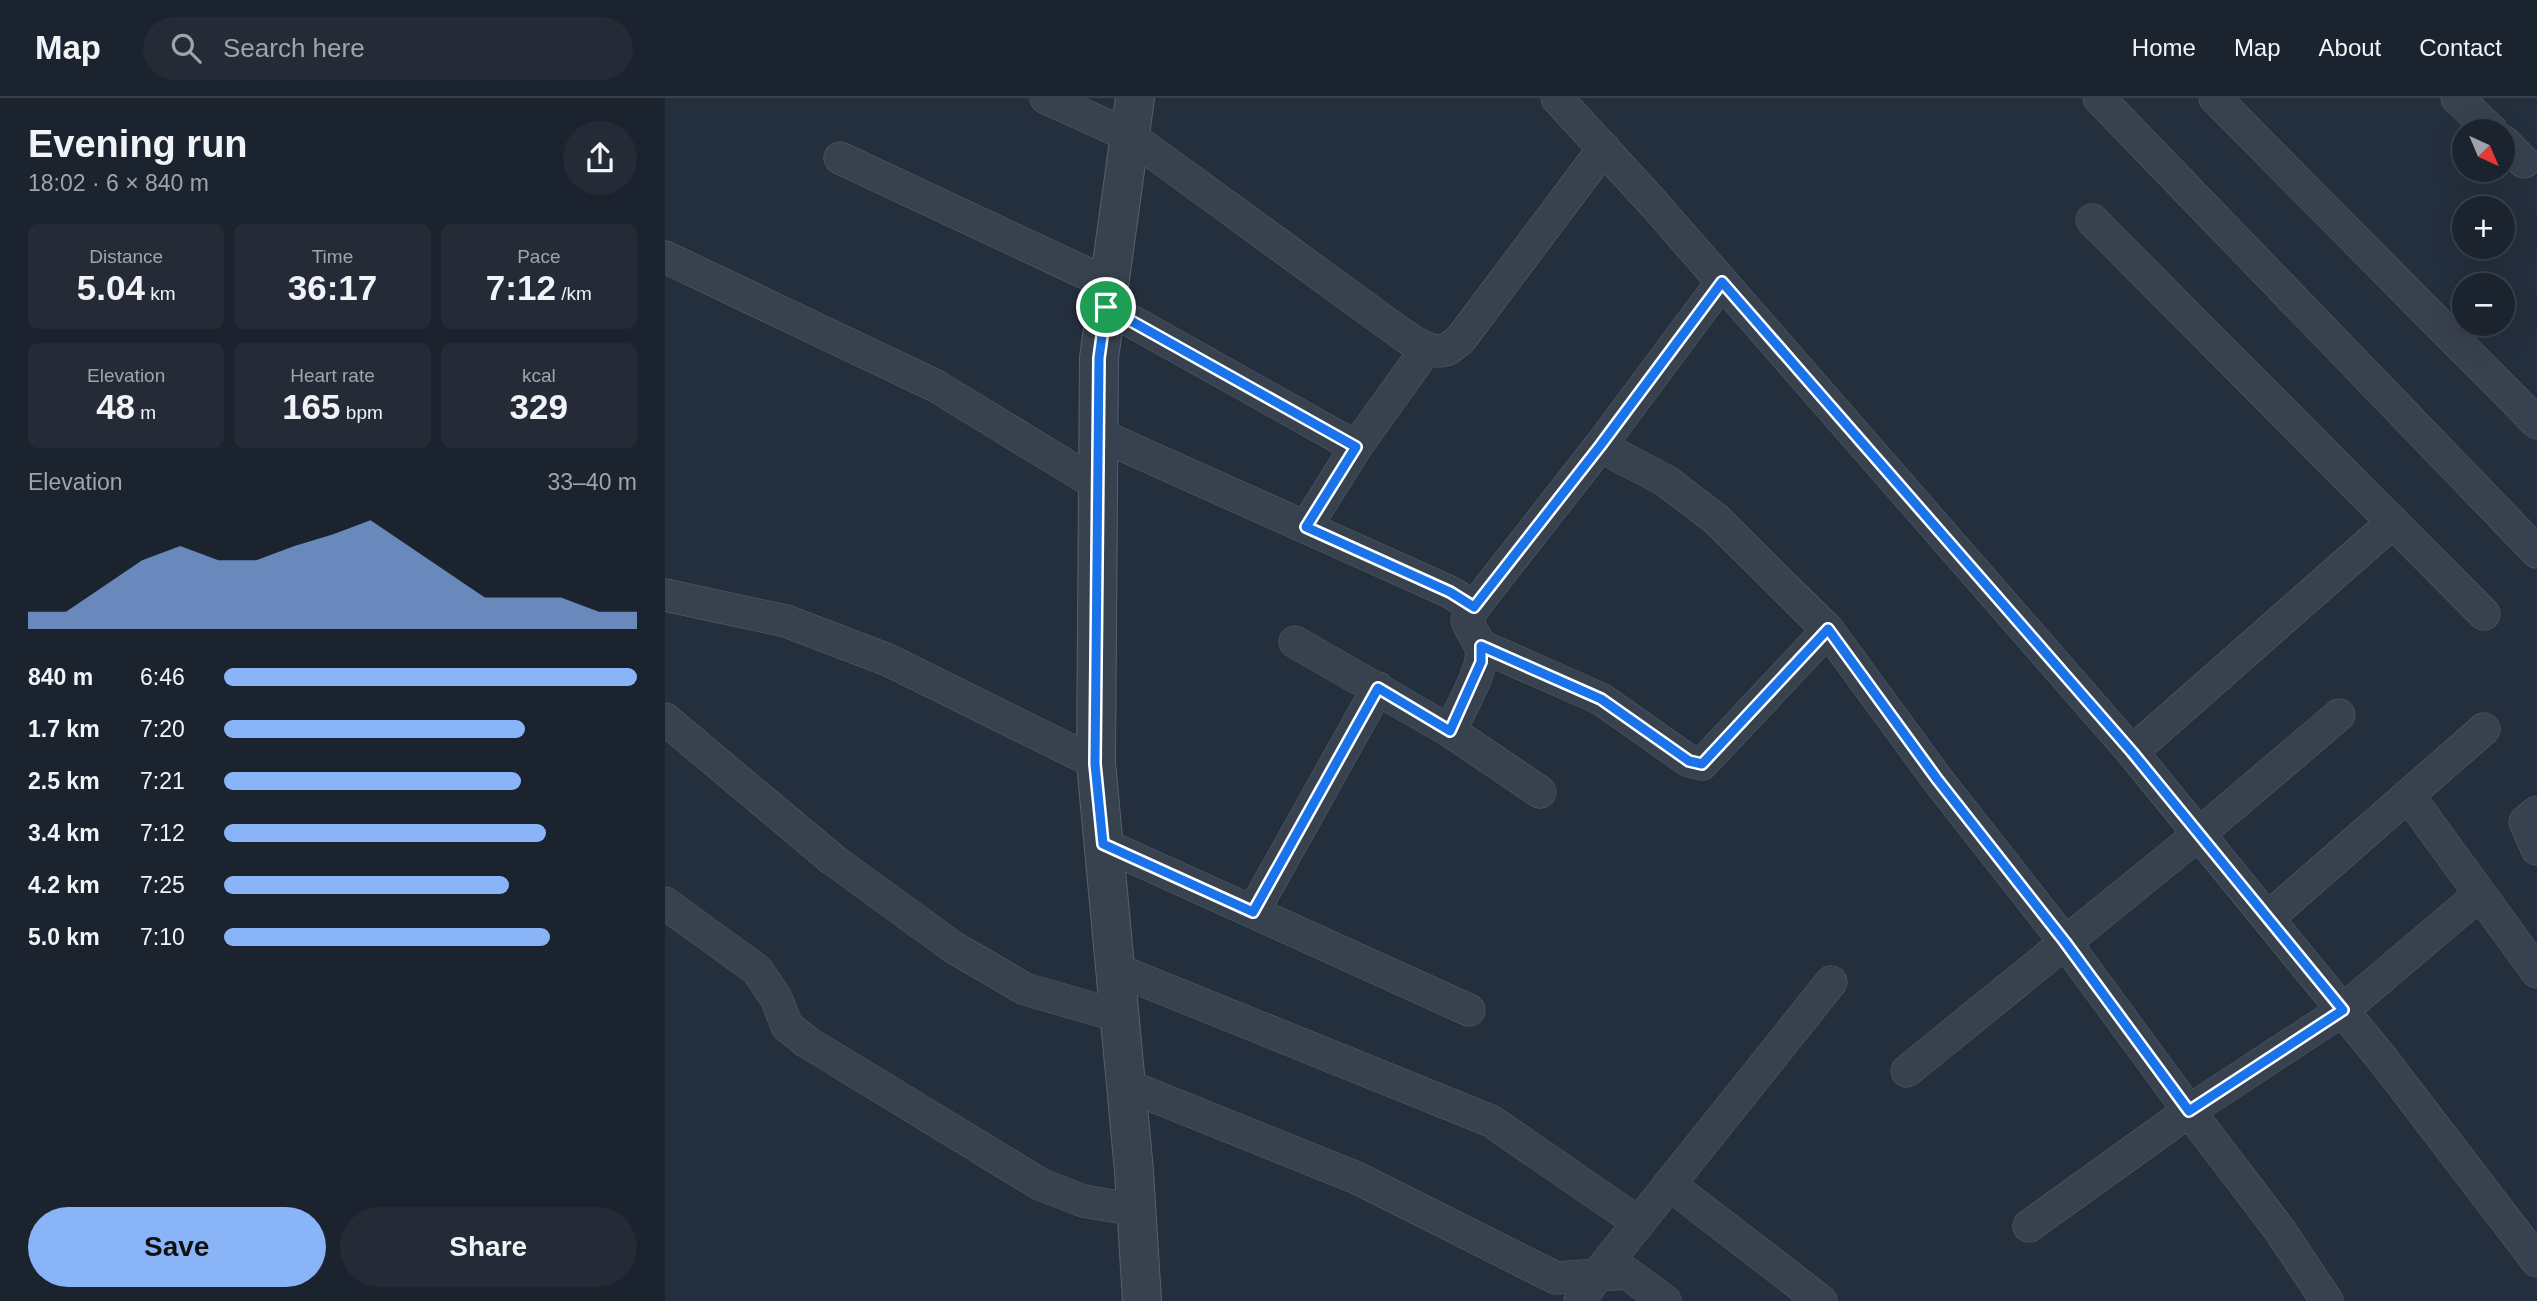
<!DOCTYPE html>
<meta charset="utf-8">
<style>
body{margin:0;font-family:Arial,sans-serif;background:#242b36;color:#f1f3f6;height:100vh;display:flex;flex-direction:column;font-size:26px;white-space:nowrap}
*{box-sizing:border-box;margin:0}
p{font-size:23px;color:#a0a4aa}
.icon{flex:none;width:38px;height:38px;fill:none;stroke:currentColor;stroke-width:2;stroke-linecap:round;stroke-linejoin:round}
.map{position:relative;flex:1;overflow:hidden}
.sheet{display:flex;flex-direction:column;background:#1b232e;width:665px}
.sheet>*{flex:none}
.needle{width:46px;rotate:136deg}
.controls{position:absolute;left:1787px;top:21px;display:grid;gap:14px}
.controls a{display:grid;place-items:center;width:63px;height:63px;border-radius:50%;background:#1b232e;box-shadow:0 7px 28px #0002,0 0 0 2px #39404a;font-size:35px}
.pin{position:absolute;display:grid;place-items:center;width:60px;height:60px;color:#fff;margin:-30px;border:4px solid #fff;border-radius:50%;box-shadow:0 2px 7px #0007}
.round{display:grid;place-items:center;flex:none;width:74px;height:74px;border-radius:37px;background:#242b36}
.overview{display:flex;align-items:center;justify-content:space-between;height:119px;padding:0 28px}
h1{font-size:38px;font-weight:600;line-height:52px}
.figures{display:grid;grid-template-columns:repeat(3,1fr);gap:10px;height:119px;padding:7px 28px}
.figures div{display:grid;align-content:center;border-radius:10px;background:#242b36;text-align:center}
.figures b{font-size:35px;font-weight:600}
.figures small{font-size:19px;font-weight:400}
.figures p{font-size:19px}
.chart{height:196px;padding:14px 28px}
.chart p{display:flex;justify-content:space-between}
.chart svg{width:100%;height:126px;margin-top:7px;fill:#8ab4f8;opacity:.7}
.button{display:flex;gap:14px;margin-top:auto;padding:14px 28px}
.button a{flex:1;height:80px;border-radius:42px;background:#8ab4f8;color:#111;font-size:28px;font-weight:600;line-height:80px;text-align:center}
.button a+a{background:#242b36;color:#f1f3f6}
ul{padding:0 28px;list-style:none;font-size:23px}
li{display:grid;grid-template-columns:112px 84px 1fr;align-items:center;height:52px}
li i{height:18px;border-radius:9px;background:#8ab4f8}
header{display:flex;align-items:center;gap:42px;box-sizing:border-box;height:98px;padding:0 35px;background:#1b232e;border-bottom:2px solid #39404a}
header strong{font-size:33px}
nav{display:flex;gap:38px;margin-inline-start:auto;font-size:24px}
.search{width:490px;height:63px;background:#242b36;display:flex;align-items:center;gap:18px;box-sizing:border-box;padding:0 24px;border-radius:38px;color:#a0a4aa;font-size:26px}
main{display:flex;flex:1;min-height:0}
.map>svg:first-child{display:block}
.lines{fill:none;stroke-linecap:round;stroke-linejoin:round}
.minor-casing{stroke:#565f6c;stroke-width:33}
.tertiary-casing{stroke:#565f6c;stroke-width:40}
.minor{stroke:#38414e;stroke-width:32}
.tertiary{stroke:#38414e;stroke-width:38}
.route-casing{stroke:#fff;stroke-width:14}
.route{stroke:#1a73e8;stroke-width:9}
</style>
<header>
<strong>Map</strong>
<div class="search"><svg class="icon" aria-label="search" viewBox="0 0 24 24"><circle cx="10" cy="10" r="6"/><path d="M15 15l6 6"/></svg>Search here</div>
<nav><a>Home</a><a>Map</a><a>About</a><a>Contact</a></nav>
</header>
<main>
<section class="sheet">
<div class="overview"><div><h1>Evening run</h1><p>18:02 · 6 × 840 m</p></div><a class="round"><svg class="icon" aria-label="share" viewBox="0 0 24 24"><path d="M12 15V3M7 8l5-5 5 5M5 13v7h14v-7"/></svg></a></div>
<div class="figures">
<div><p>Distance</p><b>5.04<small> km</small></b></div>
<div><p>Time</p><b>36:17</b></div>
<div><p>Pace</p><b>7:12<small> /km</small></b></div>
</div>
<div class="figures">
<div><p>Elevation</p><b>48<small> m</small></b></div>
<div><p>Heart rate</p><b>165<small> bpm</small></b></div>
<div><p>kcal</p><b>329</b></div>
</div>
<div class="chart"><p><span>Elevation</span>33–40 m</p>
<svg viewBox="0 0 160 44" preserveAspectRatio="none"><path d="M0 44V38L10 38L20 29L30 20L40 15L50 20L60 20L70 15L80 11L90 6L100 15L110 24L120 33L130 33L140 33L150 38L160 38V44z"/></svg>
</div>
<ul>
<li><b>840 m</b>6:46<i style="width:100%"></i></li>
<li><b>1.7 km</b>7:20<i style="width:73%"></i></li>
<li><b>2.5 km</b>7:21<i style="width:72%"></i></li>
<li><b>3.4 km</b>7:12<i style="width:78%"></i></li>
<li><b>4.2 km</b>7:25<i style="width:69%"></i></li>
<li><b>5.0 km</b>7:10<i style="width:79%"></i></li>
</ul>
<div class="button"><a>Save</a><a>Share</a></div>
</section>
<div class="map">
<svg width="1872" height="1203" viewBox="0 0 1872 1203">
<rect width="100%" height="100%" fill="#242f3e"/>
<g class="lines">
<defs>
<g id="minor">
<path d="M381,0L465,38L734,234C746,242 765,257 781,252C785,250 791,245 795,242L939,50"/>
<polyline points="892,0 990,107 1467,654 1719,963 1872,1163"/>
<polyline points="1434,0 1872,454"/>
<polyline points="1550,0 1872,325"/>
<polyline points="1792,0 1827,33"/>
<polyline points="1838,43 1859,64"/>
<polyline points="175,60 444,186"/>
<polyline points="1427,122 1819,516"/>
<polyline points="0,159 271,288 433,387"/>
<polyline points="441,209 691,349"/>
<polyline points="433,336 785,494 809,509"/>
<polyline points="935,348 1001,383 1051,421 1163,532 1272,681 1400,844 1524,1013 1614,1131 1662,1203"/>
<polyline points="641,429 691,349 762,250"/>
<polyline points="0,497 121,523 223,562 431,665"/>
<polyline points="630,544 785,633 875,694"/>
<polyline points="816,548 936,601 1024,663 1037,666 1163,532"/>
<polyline points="0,621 167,761 288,849 360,891 454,918"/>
<path d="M785,633C794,613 820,571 816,551C815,544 805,532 802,522L809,509L935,348L1057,184"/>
<polyline points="1467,654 1728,424"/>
<polyline points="1743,697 1872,874"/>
<polyline points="1872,714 1860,724 1872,751"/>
<polyline points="438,746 804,912"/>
<polyline points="0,805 92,872 111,900 122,928 142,944 375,1086 418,1103 471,1112"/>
<polyline points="588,814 713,590"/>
<polyline points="1603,820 1819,631"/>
<polyline points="450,871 826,1023 974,1125"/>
<polyline points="1242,973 1534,736 1674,617"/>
<polyline points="461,987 692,1080 891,1180 962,1175 1000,1203"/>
<polyline points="1004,1086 1156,1203"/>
<polyline points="1364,1128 1524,1013 1678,912 1815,796"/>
<polyline points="915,1203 932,1177 1166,884"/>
</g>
<polyline id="tertiary" points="470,0 434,260 431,665 469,1073 477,1203"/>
</defs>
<!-- minor casing -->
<use href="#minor" class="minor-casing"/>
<!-- tertiary casing -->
<use href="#tertiary" class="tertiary-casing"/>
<!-- minor -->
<use href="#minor" class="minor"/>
<!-- tertiary -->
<use href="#tertiary" class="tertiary"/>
</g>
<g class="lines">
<defs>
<polygon id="route" points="1057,184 1467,654 1678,912 1524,1013 1400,844 1272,681 1163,531 1037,666 1024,663 936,601 816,548 816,564 785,633 713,590 588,814 438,746 430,666 434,260 441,209 691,349 641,429 785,494 809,509 935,348"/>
</defs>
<!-- route casing -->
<use href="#route" class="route-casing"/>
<!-- route -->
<use href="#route" class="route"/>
</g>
</svg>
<div class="controls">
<a><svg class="needle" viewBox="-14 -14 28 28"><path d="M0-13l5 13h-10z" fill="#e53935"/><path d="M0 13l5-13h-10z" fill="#a0a4aa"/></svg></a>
<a>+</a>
<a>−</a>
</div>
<div class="pin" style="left:441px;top:209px;background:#1e9e55"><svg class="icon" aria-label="arrive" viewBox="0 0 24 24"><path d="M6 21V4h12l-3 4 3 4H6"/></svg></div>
</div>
</main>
